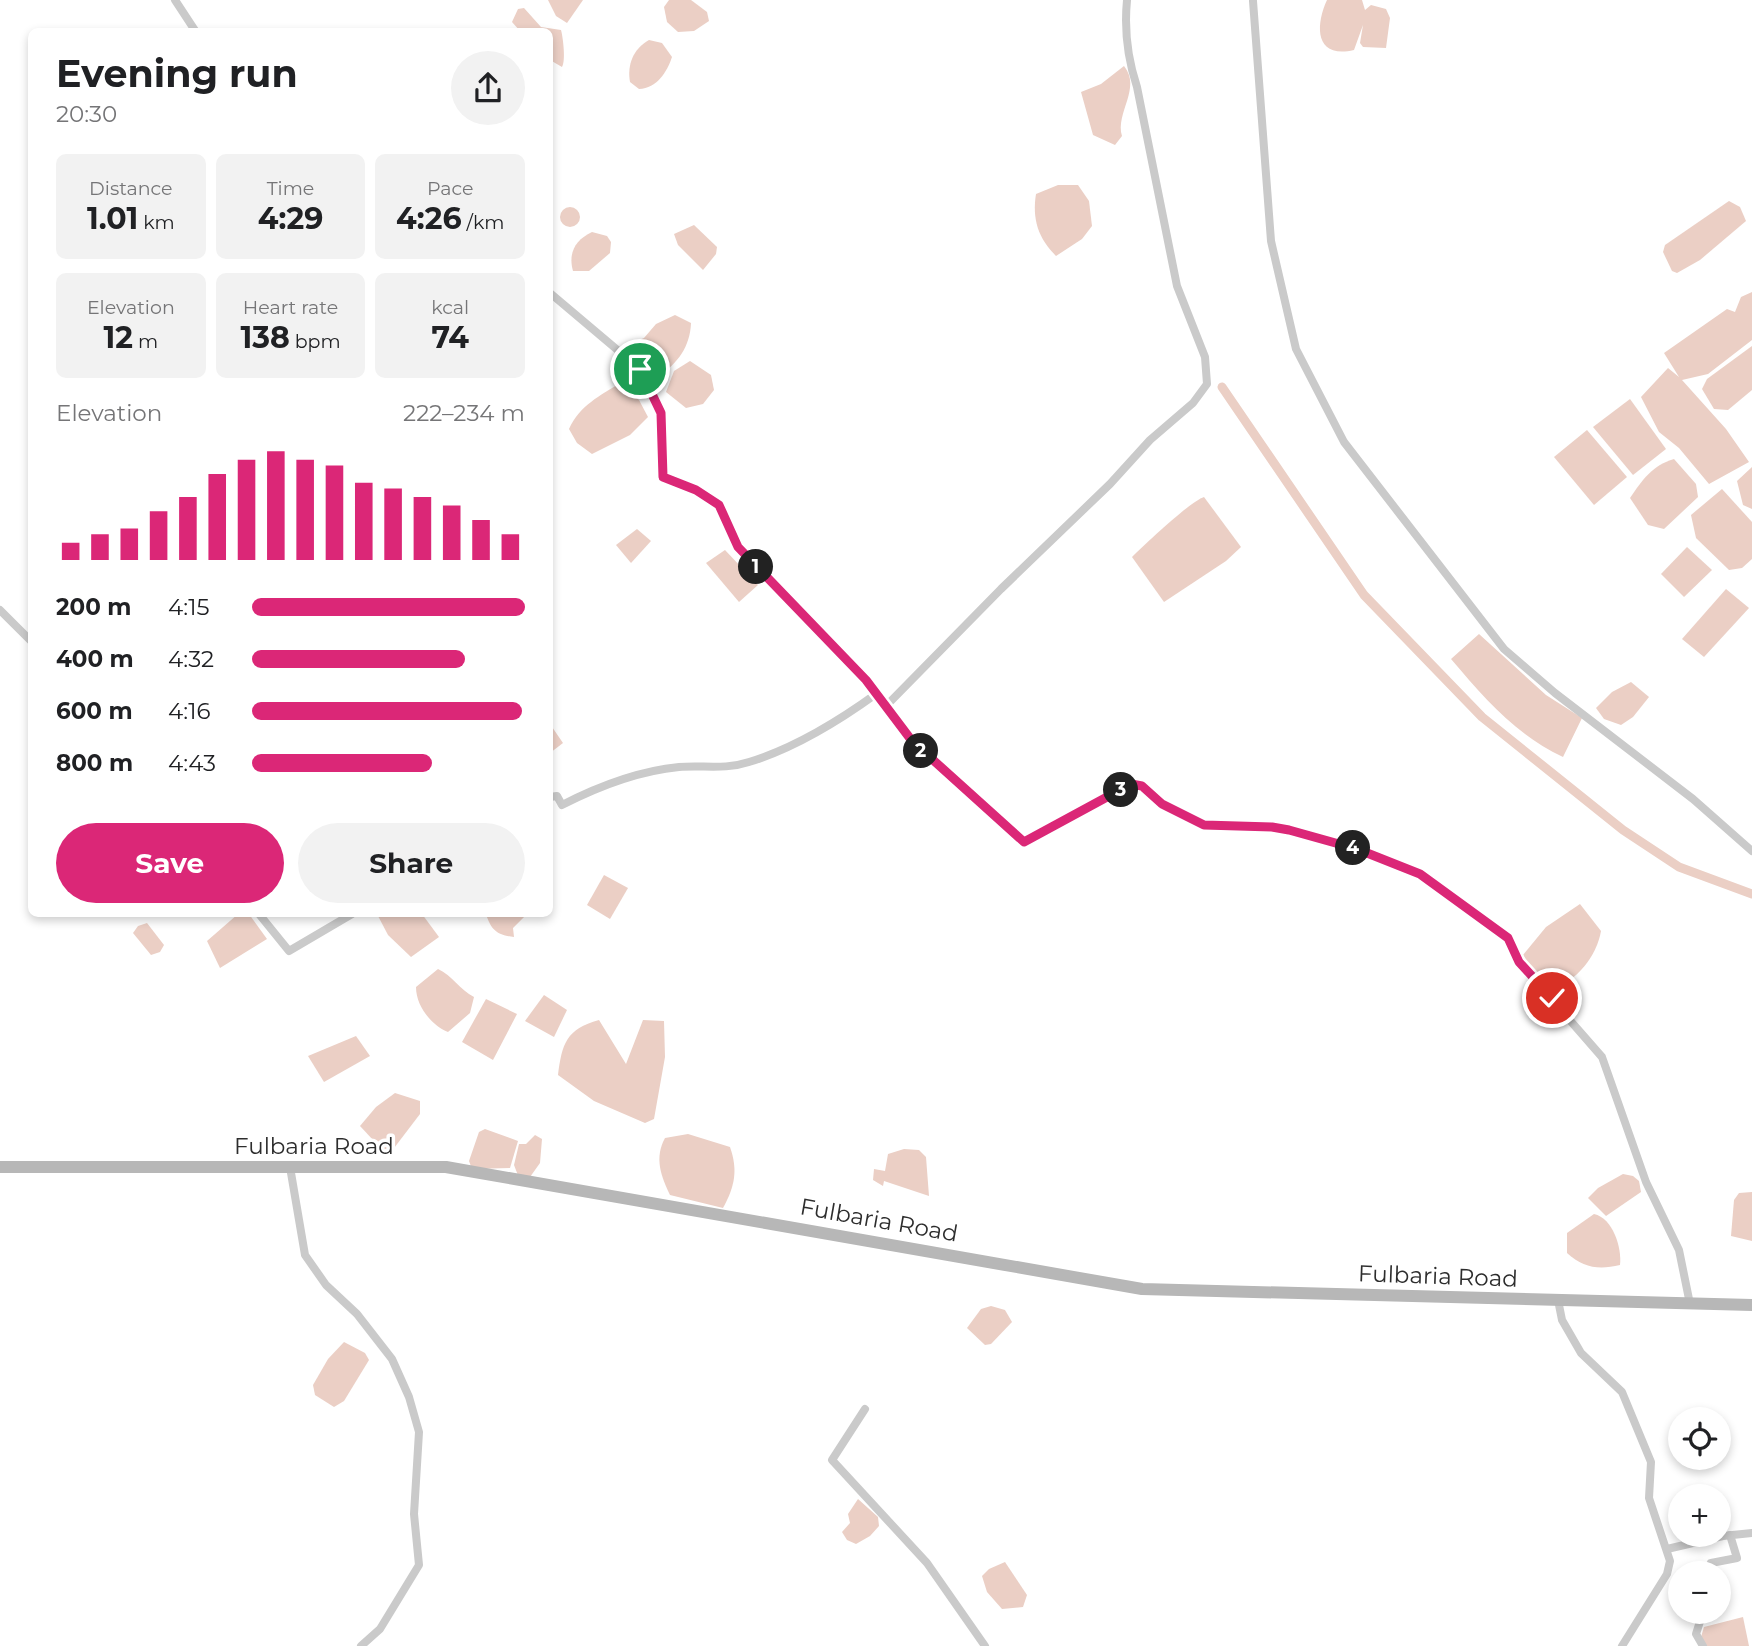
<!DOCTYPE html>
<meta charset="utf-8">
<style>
body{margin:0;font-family:Montserrat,sans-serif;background:#f2f2f2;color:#202124;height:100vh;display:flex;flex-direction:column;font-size:26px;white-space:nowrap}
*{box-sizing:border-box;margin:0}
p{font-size:23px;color:#757577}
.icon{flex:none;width:38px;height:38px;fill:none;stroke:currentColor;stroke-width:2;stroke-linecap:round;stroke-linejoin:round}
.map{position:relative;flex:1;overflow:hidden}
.panel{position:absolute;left:28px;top:28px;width:525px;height:889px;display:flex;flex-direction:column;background:#fff;border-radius:10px;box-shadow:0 4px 10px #0003}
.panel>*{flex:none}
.fabs{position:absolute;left:1668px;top:1407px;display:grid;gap:14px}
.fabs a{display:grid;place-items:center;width:63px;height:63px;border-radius:50%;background:#fff;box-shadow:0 4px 10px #0003;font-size:35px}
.pin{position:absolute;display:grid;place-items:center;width:60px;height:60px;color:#fff;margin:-30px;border:4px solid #fff;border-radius:50%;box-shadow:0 2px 7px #0007}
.km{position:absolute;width:35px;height:35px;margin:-18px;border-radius:50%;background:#222;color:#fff;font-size:19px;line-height:35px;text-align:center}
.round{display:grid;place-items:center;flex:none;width:74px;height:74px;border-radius:37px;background:#f2f2f2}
.headline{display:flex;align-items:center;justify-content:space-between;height:119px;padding:0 28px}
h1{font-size:38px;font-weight:700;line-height:52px}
.stats{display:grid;grid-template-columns:repeat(3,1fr);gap:10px;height:119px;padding:7px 28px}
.stats div{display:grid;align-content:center;border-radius:10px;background:#f2f2f2;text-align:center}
.stats b{font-size:30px;font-weight:700}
.stats small{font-size:19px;font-weight:400}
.stats p{font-size:19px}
.chart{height:196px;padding:14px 28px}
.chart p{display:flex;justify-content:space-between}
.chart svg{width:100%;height:126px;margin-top:7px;stroke:#db2777;stroke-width:6}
.primary-button{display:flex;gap:14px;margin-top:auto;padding:14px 28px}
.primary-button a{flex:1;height:80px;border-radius:42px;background:#db2777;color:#fff;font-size:28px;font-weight:700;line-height:80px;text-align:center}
.primary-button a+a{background:#f2f2f2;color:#202124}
ul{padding:0 28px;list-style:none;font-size:23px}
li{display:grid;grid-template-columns:112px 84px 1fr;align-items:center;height:52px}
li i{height:18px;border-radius:9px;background:#db2777}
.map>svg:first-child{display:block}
.water{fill:#ebcfc5}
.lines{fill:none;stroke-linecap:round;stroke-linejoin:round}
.canal{stroke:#ebcfc5;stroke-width:9}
.minor{stroke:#cacaca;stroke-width:8}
.secondary{stroke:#b7b7b7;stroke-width:12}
.route-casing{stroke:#fff;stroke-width:14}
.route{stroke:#db2777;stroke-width:9}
.labels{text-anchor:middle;stroke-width:7;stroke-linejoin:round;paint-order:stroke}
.street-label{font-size:23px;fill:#2d2d2d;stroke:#fff}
</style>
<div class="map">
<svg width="1752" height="1646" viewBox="0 0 1752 1646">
<rect width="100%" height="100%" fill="#fff"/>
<!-- water -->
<g class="water">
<polygon points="548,0 583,0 567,23 556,16"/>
<polygon points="669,0 691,0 707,12 709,21 694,31 678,32 667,22 664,7"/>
<path d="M1327,0H1362L1365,10L1371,5L1386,9L1390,18L1386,48L1363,47L1360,43L1363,25L1354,50C1315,59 1315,26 1327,0Z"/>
<path d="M524,8L541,27L561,30C563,37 566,61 562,67L550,60V32L520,31L512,22L518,9Z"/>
<path d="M649,40L662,43L672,57C667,72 657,88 639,89L630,82C627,65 633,49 649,40Z"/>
<path d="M1124,66C1142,88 1115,113 1122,136L1115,145L1093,135L1081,92L1101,84Z"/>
<path d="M1058,185H1078L1089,201L1092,226L1082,239L1056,256C1038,238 1032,219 1036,194Z"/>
<polygon points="1729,201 1740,207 1746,221 1700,260 1677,273 1672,271 1663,252 1665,245"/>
<circle cx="570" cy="217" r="10"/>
<polygon points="694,225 717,247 716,254 703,270 678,245 674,234"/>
<path d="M592,232L607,236L611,242L610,253L589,271H573C568,253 575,240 592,232Z"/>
<polygon points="1752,292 1752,340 1708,374 1682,380 1726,429 1749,462 1709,484 1679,448 1659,432 1641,397 1668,368 1679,377 1664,353 1727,309 1735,312 1741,297"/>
<path d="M675,315L691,323C690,347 678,363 658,377L634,355L622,348L644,338L656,324Z"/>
<polygon points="1752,346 1752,390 1728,410 1714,409 1702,389 1707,379"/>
<polygon points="690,361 711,375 714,390 703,404 686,408 666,392 674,371"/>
<path d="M620,383L639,400L648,417L630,435L592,454L577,443L569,429C580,405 600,396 620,383Z"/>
<polygon points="1630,399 1666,449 1633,475 1593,427"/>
<polygon points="1587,430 1627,477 1594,505 1554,457"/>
<path d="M1674,459L1696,484L1698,497L1664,529L1648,525L1630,498C1642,480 1653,465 1674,459Z"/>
<polygon points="1752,467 1752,509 1743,505 1737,481"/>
<polygon points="1722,489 1752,522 1752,559 1742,568 1729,570 1696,538 1691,515"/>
<path d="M1204,497L1241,547L1226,561L1164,602L1132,557C1145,544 1191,501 1204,497Z"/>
<polygon points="637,529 651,541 631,563 616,545"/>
<polygon points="1687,547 1712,570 1684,597 1661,574"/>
<polygon points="725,550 758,585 739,602 706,563"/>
<polygon points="1726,589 1749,608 1704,657 1682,639"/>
<path d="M1479,634L1546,695L1582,718L1563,757C1515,734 1485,699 1451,659Z"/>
<polygon points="1631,682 1649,697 1633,717 1621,725 1604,719 1596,708 1612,692"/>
<polygon points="550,724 563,743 550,753"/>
<polygon points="604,875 628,888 610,919 587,905"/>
<path d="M1580,904L1601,931C1597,955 1577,982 1552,988L1540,981L1523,955L1546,927Z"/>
<polygon points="238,914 249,914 267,939 220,968 207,941"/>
<polygon points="377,914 422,914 439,937 411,957 388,935"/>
<path d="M486,914H527L513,928L514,937C497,935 491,930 486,914Z"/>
<polygon points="147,923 164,945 160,952 151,955 133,933 138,926"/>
<path d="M438,969C452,975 460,990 474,997L470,1013L448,1032C431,1025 416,1006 416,987Z"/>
<polygon points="544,995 567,1010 554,1037 525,1021"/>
<polygon points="486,999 517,1014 493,1060 462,1042"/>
<path d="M599,1020L626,1064L643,1020L664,1021L665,1057L654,1119L645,1123L594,1101L558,1075C562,1044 566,1029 599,1020Z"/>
<polygon points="356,1036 370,1056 324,1082 308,1056"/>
<polygon points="395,1093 420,1101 420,1114 388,1156 360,1126 376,1107"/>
<polygon points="485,1129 518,1141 510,1168 472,1169 469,1161 479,1132"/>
<path d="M688,1134L730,1147C738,1170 735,1186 723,1208L670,1195C661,1176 654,1158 665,1138Z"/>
<polygon points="535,1135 542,1139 540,1163 530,1177 519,1178 514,1165 519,1144 526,1144"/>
<polygon points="904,1149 919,1150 926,1157 929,1196 884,1181 883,1186 873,1180 874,1169 885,1171 888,1154"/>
<polygon points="1623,1174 1633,1176 1639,1181 1641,1192 1606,1216 1588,1198 1598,1188"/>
<polygon points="1752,1192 1752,1241 1731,1236 1734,1200 1739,1193"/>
<path d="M1594,1214C1613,1218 1622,1248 1620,1265C1599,1270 1583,1268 1567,1253V1233Z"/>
<polygon points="991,1306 1005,1310 1012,1322 991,1344 985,1345 967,1328 981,1309"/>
<polygon points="344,1342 365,1353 369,1360 344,1401 334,1407 315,1395 313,1385 328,1359"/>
<polygon points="858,1499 878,1517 879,1526 870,1536 856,1544 847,1540 842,1532 850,1523 848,1514"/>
<polygon points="1005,1562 1027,1595 1023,1607 1002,1609 987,1592 982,1576 989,1569"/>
<polygon points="1743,1617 1749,1646 1707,1646 1701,1637 1704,1627"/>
</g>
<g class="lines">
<!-- canal -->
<polyline class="canal" points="1222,387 1364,595 1482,717 1623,830 1679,867 1752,894"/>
<!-- minor -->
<g class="minor">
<polyline points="175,0 196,32"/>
<polyline points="1253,1 1271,241 1296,349 1344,442 1504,649 1555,693 1693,799 1752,851"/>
<polyline points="550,293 640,369 661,413 663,477 696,490 719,505 738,547 866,680 912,741 1024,842 1131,784 1142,786 1162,804 1204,825 1272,826 1288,830 1357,849 1420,874 1508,938 1519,962 1602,1057 1646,1182 1679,1250 1690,1304"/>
<polyline points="0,610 32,642"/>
<path d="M885,707L1001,589L1110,484L1150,440L1193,403L1207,384L1205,357L1177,286L1137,87C1127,57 1124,31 1127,0"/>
<path d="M550,797L557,796L562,805C599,786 638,771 679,767C703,765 725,770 749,762C792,749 840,720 876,694"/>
<polyline points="259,914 289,951 352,914"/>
<polyline points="290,1167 305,1255 326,1285 357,1314 392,1359 409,1397 419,1432 414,1514 419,1565 380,1629 361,1646"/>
<polyline points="1558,1300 1562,1320 1581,1353 1622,1392 1651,1462 1649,1498 1670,1561 1667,1574 1622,1646"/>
<polyline points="865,1409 832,1460 927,1563 985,1646"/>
<polyline points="1667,1549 1723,1536 1752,1533"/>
<polyline points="1713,1573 1711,1563 1737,1558 1730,1535"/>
<polyline points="1703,1646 1696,1634 1703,1612"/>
</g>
<!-- secondary -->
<polyline class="secondary" points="0,1167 446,1167 1142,1289 1752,1305"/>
</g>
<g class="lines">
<defs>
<polyline id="route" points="640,369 661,413 663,477 696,490 719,505 738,547 866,680 912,741 1024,842 1131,784 1142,786 1162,804 1204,825 1272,827 1289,830 1357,849 1420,874 1508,938 1519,962 1552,998"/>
</defs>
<!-- route casing -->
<use href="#route" class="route-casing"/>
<!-- route -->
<use href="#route" class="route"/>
</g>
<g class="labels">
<!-- street labels -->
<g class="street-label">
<text x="314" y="1154">Fulbaria Road</text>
<text transform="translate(879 1220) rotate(10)" y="8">Fulbaria Road</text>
<text transform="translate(1438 1276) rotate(2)" y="8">Fulbaria Road</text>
</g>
</g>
</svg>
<div class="fabs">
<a><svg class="icon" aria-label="locate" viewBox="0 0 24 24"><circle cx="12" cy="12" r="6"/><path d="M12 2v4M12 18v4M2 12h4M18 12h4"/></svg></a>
<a>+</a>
<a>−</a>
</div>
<div class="pin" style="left:640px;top:369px;background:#1e9e55"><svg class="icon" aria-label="arrive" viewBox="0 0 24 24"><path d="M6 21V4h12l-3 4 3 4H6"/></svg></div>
<div class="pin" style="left:1552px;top:998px;background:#d93025"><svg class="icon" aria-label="check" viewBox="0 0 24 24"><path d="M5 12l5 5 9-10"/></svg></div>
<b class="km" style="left:756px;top:567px">1</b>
<b class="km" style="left:921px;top:751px">2</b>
<b class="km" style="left:1121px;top:790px">3</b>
<b class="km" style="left:1353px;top:848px">4</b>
<section class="panel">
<div class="headline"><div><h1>Evening run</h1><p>20:30</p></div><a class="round"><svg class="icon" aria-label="share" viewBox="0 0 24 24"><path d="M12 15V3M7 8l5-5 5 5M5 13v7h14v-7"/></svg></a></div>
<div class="stats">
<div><p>Distance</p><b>1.01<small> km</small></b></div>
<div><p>Time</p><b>4:29</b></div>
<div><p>Pace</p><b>4:26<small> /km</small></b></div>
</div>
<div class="stats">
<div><p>Elevation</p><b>12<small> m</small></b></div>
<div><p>Heart rate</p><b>138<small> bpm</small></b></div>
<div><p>kcal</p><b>74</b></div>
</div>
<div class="chart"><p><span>Elevation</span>222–234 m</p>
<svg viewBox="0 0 160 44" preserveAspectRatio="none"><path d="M5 44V38M15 44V35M25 44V33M35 44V27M45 44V22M55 44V14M65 44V9M75 44V6M85 44V9M95 44V11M105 44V17M115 44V19M125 44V22M135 44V25M145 44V30M155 44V35"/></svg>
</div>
<ul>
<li><b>200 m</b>4:15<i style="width:100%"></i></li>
<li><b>400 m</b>4:32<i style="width:78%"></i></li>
<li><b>600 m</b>4:16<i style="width:99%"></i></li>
<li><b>800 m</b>4:43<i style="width:66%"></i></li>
</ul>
<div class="primary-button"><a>Save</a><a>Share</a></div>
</section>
</div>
